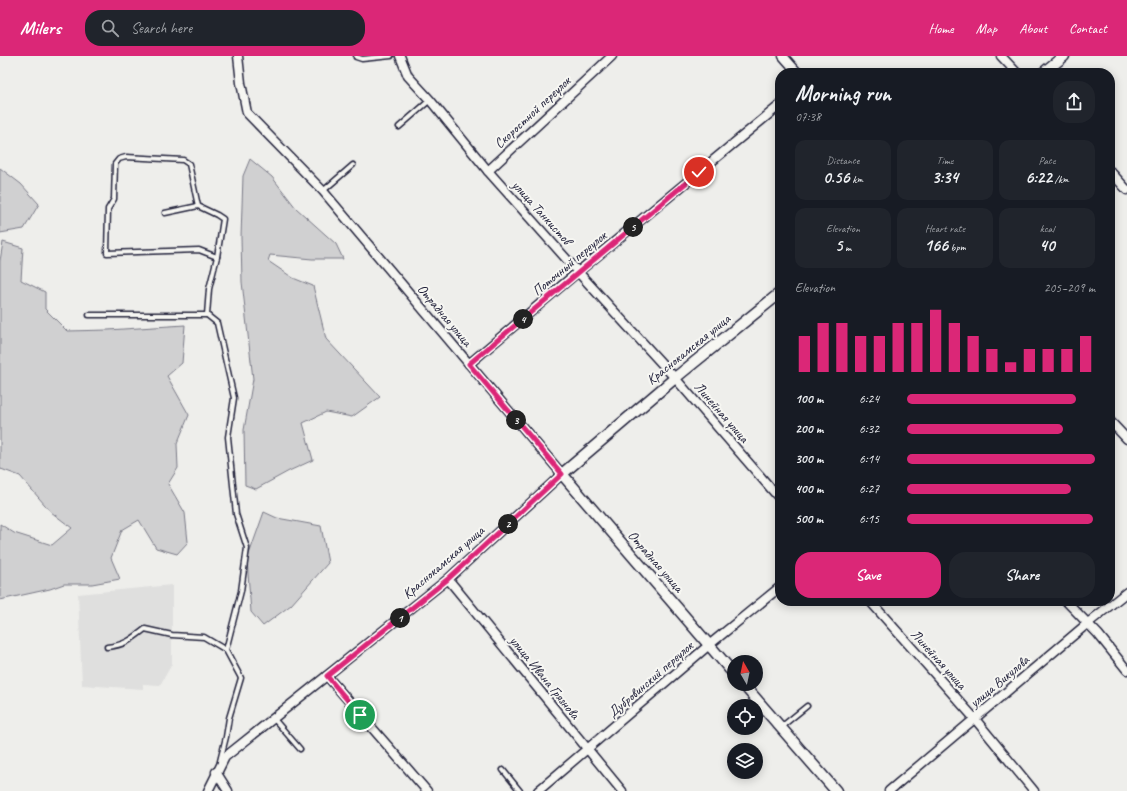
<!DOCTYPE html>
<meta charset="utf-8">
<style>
body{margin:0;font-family:Caveat,sans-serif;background:#20242c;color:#f1f3f6;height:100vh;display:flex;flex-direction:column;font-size:15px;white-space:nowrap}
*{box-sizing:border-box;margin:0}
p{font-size:13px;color:#9ea1a6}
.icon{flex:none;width:22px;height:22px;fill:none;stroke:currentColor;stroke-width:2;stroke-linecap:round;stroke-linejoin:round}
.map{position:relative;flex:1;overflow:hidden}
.sheet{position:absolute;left:775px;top:12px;width:340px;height:538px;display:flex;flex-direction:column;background:#171b24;border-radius:16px;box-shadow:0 2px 10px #0003}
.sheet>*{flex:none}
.needle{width:26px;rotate:351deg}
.tools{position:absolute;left:727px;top:599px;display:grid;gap:8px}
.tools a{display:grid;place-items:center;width:36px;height:36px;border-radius:50%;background:#171b24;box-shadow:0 2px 10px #0003;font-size:20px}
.pin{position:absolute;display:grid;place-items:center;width:34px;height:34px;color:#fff;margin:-17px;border:2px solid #fff;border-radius:50%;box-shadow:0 1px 4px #0007}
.km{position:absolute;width:20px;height:20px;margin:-10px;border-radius:50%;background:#222;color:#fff;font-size:11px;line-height:20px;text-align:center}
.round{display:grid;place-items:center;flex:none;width:42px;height:42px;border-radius:16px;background:#20242c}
.head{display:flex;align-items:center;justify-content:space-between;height:68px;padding:0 20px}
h1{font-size:22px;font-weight:600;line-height:30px}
.stats{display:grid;grid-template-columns:repeat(3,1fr);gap:6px;height:68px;padding:4px 20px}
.stats div{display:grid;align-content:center;border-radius:10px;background:#20242c;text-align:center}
.stats b{font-size:17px;font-weight:600}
.stats small{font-size:11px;font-weight:400}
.stats p{font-size:11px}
.chart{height:112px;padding:8px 20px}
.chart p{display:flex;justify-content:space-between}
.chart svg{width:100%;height:72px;margin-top:4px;stroke:#db2777;stroke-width:6}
.button{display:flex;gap:8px;margin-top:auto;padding:8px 20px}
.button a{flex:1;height:46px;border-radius:16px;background:#db2777;color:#fff;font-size:16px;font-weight:600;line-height:46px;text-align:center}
.button a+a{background:#20242c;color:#f1f3f6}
ul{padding:0 20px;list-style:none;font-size:13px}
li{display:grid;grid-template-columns:64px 48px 1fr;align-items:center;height:30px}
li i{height:10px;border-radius:5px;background:#db2777}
header{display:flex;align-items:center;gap:24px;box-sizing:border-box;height:56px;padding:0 20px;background:#db2777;color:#fff}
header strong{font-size:19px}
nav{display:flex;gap:22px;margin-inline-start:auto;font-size:14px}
.search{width:280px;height:36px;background:#20242c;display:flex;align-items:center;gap:10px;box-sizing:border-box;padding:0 14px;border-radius:16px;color:#9ea1a6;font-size:15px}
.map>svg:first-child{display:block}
.built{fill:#dfdfde}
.green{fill:#d0d0d1;stroke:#797986}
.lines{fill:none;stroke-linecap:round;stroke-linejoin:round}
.service-casing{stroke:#22223b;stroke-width:7}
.minor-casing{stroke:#22223b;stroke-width:11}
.tertiary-casing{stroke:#22223b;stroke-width:13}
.service{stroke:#f6f6f2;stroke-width:4}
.minor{stroke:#f6f6f2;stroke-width:8}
.tertiary{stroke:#f6f6f2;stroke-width:10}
.route-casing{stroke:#fff;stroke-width:8}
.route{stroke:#db2777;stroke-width:5}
.labels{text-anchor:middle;stroke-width:4;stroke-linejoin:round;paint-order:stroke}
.street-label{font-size:14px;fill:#22223b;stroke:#f6f6f2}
</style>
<header>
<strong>Milers</strong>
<div class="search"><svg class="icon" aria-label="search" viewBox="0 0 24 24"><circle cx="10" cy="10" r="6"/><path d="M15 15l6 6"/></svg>Search here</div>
<nav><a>Home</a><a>Map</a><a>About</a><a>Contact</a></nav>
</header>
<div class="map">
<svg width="1127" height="735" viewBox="0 0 1127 735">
<rect width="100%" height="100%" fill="#eeeeeb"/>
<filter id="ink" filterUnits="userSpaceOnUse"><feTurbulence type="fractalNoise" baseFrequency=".025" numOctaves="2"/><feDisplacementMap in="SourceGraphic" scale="8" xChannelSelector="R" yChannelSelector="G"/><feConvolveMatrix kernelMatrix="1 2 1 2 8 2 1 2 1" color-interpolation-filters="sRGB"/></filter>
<g filter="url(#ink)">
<!-- built -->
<polygon class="built" points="172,529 172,608 160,629 143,628 143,633 82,629 78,538"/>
<!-- green -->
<g class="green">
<polygon points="250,103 272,121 296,152 336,188 343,203 312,203 270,199 268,205 293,222 313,230 326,283 380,341 352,361 326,356 303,367 313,404 289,415 256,433 245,429 244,374 253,323 242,226 241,181 243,120"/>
<polygon points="0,112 21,128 39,148 24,173 0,177"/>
<polygon points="3,186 23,192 21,224 45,236 45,253 67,275 108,274 185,269 182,307 167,320 189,359 177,388 178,412 168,428 185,457 188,486 177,498 156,492 139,464 122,474 111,502 120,523 92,528 64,528 50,533 0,544 0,468 14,477 52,489 72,472 51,456 20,420 1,413 0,414 0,205"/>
<polygon points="264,456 277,462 321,470 328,507 291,549 263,570 251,556 247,504"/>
</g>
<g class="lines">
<defs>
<g id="service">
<polyline points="356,1 362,3 391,0"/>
<polyline points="399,71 430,44"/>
<polyline points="323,135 353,109"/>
<polyline points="198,150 189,108 183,104 126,101 119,103 115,108 114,143 108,153 107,197 199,194 217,201"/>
<polyline points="165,157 198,150 217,159 223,163 217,201 209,233 207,259 217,267 234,342 228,381 236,458 247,492 241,535 226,594"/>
<polyline points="89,259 207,259"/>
<path d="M107,591C125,589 131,584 145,573L172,579L204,581L226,594L241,622L229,662L226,681L220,705"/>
<polyline points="274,663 300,693"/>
<polyline points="781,671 807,650"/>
<polyline points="503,714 520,735"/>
</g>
<g id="minor">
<polyline points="400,0 408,20 430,44 488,115 578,216 675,322 780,443"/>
<polyline points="783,0 798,17"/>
<polyline points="1001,0 1017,17"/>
<polyline points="488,115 612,0"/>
<polyline points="1110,115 1127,134"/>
<polyline points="469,308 578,216 780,49"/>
<polyline points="1110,365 1127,383"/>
<polyline points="448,523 622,735"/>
<polyline points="870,545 975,663 1034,735"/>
<polyline points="1066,545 1098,578 1127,614"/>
<polyline points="327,620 427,735"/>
<polyline points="216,716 228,735"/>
<polyline points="208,735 225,701 448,523 562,418 323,135 247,57 241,27 238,0"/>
<polyline points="538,735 709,589 780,531"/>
<polyline points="889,735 1088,567 1127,536"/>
</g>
<g id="tertiary">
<polyline points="1043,17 1064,0"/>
<polyline points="734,618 562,418 675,322 780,237"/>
<polyline points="743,628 836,735"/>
</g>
</defs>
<!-- service casing -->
<use href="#service" class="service-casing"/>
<!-- minor casing -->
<use href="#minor" class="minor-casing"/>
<!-- tertiary casing -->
<use href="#tertiary" class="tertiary-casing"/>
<!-- service -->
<use href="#service" class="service"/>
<!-- minor -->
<use href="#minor" class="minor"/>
<!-- tertiary -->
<use href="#tertiary" class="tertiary"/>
</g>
</g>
<g class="lines" filter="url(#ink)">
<defs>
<polyline id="route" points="360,659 327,620 448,523 562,418 469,308 699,116"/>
</defs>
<!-- route casing -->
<use href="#route" class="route-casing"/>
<!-- route -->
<use href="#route" class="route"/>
</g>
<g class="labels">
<!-- street labels -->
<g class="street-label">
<text transform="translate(532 56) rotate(-43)" y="5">Скоростной переулок</text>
<text transform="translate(542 156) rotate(48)" y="5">улица Танкистов</text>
<text transform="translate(569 207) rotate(-40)" y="5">Поточный переулок</text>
<text transform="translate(445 259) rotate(50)" y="5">Отрадная улица</text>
<text transform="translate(688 293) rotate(-39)" y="5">Краснокамская улица</text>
<text transform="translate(722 356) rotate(49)" y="5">Линейная улица</text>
<text transform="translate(656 505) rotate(49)" y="5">Отрадная улица</text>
<text transform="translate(443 506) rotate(-41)" y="5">Краснокамская улица</text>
<text transform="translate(939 603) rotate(48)" y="5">Линейная улица</text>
<text transform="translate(545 621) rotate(51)" y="5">улица Ивана Грязнова</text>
<text transform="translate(650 623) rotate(-41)" y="5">Дубровинский переулок</text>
<text transform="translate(999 625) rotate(-40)" y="5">улица Викулова</text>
</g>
</g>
</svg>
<div class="tools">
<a><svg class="needle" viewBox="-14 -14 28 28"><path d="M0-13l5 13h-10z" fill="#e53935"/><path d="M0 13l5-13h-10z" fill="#9ea1a6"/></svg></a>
<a><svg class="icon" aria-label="locate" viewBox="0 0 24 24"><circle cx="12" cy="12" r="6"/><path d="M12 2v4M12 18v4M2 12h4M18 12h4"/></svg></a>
<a><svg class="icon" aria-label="layers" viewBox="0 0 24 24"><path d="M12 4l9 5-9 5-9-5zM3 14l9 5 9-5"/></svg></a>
</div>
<div class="pin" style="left:360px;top:659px;background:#1e9e55"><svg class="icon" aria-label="arrive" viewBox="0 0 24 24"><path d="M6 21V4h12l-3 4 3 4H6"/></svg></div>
<div class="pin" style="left:699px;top:116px;background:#d93025"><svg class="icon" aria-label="check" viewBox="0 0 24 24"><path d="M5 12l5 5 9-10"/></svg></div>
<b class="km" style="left:400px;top:562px">1</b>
<b class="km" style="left:508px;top:468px">2</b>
<b class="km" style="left:516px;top:364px">3</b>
<b class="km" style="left:523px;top:263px">4</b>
<b class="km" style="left:633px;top:171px">5</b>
<section class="sheet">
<div class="head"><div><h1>Morning run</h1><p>07:38</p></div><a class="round"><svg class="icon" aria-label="share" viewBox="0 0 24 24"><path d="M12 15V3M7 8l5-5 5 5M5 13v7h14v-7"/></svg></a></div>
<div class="stats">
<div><p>Distance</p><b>0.56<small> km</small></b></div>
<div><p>Time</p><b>3:34</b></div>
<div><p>Pace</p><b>6:22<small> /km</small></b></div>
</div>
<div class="stats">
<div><p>Elevation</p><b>5<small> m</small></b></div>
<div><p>Heart rate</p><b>166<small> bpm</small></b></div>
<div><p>kcal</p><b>40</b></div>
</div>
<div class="chart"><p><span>Elevation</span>205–209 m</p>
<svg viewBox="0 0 160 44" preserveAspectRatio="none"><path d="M5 44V22M15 44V14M25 44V14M35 44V22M45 44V22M55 44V14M65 44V14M75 44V6M85 44V14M95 44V22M105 44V30M115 44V38M125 44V30M135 44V30M145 44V30M155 44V22"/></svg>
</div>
<ul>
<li><b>100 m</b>6:24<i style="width:90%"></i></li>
<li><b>200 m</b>6:32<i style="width:83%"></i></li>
<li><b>300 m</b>6:14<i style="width:100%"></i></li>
<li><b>400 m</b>6:27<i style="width:87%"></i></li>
<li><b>500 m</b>6:15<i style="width:99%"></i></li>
</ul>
<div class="button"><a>Save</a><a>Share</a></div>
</section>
</div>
